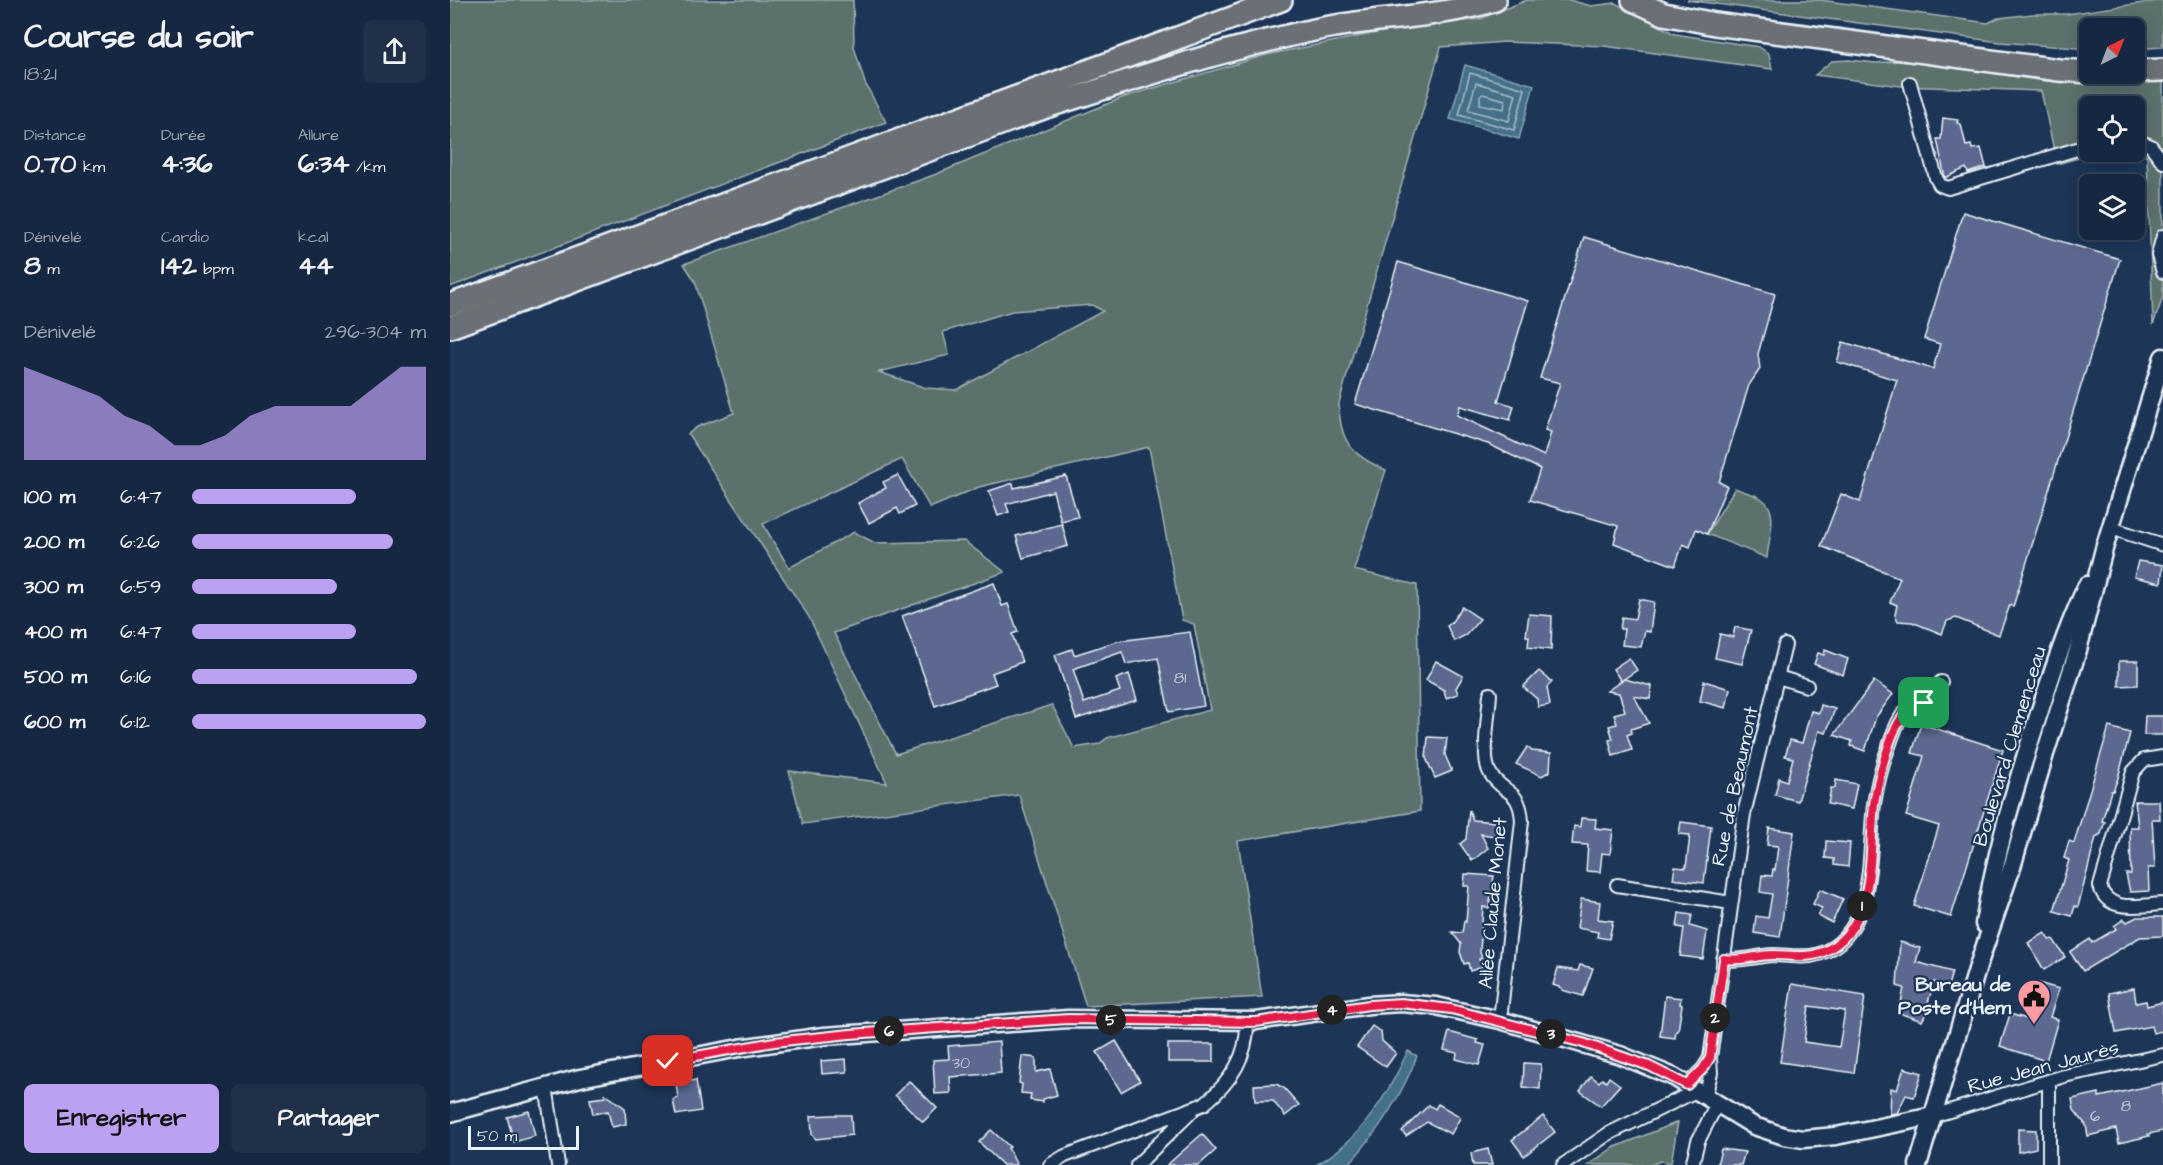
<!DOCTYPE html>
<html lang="fr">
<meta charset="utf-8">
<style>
body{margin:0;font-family:"Architects Daughter",sans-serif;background:#1f3048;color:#f1f3f6;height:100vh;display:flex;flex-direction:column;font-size:22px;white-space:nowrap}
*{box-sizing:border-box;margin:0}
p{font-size:20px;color:#9ea6b1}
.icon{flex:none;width:33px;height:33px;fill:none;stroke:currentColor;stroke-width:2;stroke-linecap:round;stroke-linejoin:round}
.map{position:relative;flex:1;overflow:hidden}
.details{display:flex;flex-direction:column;background:#162841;width:450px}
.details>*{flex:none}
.needle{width:39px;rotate:42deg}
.buttons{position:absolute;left:1629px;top:18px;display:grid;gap:12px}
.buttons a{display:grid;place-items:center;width:66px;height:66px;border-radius:9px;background:#162841;box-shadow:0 3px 15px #0003,0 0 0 2px #35445a;font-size:30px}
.scale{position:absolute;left:18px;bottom:15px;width:111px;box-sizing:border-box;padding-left:6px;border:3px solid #e8f1f8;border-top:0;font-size:16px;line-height:21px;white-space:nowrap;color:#e8f1f8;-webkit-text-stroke:4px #1d3557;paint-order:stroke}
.pin{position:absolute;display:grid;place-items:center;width:51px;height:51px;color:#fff;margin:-26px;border-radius:12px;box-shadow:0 3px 9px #0006}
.km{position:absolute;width:30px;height:30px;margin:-15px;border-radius:50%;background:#222;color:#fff;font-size:16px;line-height:30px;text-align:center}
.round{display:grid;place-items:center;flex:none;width:63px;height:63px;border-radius:9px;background:#1f3048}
.head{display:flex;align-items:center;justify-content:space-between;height:102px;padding:0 24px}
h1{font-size:33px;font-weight:700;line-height:45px}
.stats{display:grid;grid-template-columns:repeat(3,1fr);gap:9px;height:102px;padding:6px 24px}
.stats div{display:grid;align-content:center}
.stats b{font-size:26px;font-weight:700}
.stats small{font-size:16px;font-weight:400}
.stats p{font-size:16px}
.chart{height:168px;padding:12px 24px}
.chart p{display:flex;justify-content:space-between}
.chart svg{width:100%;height:108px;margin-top:6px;fill:#bca0f2;opacity:.7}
.primary-button{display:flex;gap:12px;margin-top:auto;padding:12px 24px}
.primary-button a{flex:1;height:69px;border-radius:9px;background:#bca0f2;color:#111;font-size:24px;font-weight:700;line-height:69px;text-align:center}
.primary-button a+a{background:#1f3048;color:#f1f3f6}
ul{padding:0 24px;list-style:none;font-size:20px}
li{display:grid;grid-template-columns:96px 72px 1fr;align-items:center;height:45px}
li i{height:15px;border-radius:8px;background:#bca0f2}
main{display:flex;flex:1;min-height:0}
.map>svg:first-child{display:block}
.green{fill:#5c716c;stroke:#a2b1b2;stroke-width:1.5;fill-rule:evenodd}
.water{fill:#446f89;stroke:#86a3b5;stroke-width:1.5}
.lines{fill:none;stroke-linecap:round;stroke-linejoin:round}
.shore{stroke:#a6bdcc;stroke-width:1.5}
.building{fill:#5b678f;stroke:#e8f1f8;stroke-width:1.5;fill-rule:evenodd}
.minor-casing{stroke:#e8f1f8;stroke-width:16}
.tertiary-casing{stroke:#e8f1f8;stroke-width:21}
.trunk-casing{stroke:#e8f1f8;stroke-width:26}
.minor{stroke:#1d3557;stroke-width:12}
.tertiary{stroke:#1d3557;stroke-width:16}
.trunk{stroke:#6b7074;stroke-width:21}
.route-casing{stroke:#fff;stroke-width:12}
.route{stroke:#e11d48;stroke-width:8}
.labels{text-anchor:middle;stroke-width:4.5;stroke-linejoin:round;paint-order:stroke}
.number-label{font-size:16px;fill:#c5cede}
.street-label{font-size:20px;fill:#e8f1f8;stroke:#1d3557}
.poi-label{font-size:20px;font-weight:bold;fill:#e8f1f8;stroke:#1d3557;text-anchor:end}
</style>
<main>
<section class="details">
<div class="head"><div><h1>Course du soir</h1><p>18:21</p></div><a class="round"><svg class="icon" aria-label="share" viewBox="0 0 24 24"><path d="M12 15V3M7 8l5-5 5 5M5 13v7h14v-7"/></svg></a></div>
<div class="stats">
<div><p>Distance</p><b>0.70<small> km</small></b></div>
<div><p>Durée</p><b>4:36</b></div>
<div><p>Allure</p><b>6:34<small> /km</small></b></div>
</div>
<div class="stats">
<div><p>Dénivelé</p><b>8<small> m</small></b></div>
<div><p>Cardio</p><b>142<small> bpm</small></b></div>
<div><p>kcal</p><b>44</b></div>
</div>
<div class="chart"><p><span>Dénivelé</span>296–304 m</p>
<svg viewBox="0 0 160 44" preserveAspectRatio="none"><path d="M0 44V6L10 10L20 14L30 18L40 26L50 30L60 38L70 38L80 34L90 26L100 22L110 22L120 22L130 22L140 14L150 6L160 6V44z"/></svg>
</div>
<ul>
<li><b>100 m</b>6:47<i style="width:70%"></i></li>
<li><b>200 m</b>6:26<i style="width:86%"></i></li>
<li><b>300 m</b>6:59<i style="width:62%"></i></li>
<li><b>400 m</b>6:47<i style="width:70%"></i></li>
<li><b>500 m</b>6:16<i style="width:96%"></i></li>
<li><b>600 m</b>6:12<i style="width:100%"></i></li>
</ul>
<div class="primary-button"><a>Enregistrer</a><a>Partager</a></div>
</section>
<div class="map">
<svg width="1713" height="1165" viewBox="0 0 1713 1165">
<rect width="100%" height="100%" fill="#1d3557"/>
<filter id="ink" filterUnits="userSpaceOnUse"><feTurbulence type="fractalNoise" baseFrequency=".0167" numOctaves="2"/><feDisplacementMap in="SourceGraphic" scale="12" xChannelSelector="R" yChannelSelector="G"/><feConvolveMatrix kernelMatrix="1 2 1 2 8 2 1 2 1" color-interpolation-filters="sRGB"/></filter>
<g filter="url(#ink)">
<!-- green -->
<g class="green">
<polygon points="0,0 403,0 404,47 415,83 436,122 0,287"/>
<path d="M1077,0H1119L1141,6L1165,3L1225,34L1309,47L1319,54L1322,69L1154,46L1055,42L991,47L889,403C889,441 902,456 936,470L904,570L967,585L970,811L788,841L812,997L636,1006L569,795L353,824L339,771L437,783L359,617L238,434L247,427L284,413L245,281L234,264L484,175L674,97L816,55L931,32L1030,19ZM642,305L653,311L506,390L476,388L429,372L499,355L493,332L562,311ZM699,447L732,620L744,624L760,710L657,738L649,744L624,748L602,705L446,754L384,633L555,572L514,541L425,543L404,532L339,568L313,524L452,459L480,508L529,487Z"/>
<polygon points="1237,0 1370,0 1538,23 1548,18 1583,14 1617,14 1713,0 1713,47 1685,49 1684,28 1640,28 1639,49 1550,42"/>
<polygon points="1399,60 1426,63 1459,60 1595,81 1713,80 1713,297 1703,325 1697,156 1681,152 1684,152 1684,106 1640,106 1640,152 1649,152 1607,164 1591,91 1451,86 1365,75 1382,61"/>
<path d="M1285,488C1293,492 1305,494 1312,499C1330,511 1318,540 1317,558L1257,534Z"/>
<polygon points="1228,1122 1221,1163 1210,1161 1201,1165 1138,1165 1163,1148"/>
</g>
<!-- water -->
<g class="water">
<polygon points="1015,65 1084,85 1069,139 1000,119"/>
<path d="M958,1051L967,1056C951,1098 928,1132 898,1165H866C911,1140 937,1096 958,1051Z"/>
</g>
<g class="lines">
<!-- shore -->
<g class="shore">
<polygon points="1020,73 1075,89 1064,130 1009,115"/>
<polygon points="1026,83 1066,94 1059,121 1018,110"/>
<polygon points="1033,94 1055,100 1054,109 1030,104 1030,96"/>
</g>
</g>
<!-- building -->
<g class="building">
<polygon points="1493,118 1508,120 1507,123 1511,124 1516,146 1521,145 1522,149 1531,148 1536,167 1518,173 1516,168 1495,178 1487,139 1491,139"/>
<polygon points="1513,212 1670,259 1563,607 1560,605 1549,635 1506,618 1497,621 1492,634 1462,622 1448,621 1445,615 1447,605 1440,602 1450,578 1371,546 1391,494 1410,502 1447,380 1387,362 1393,342 1483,369 1490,344 1474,339"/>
<polygon points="1134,237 1325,294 1308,354 1310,369 1299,385 1269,482 1277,486 1257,534 1246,529 1240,547 1233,544 1225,566 1164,543 1168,526 1080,500 1090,469 1038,444 905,404 948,262 1078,301 1048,401 1064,406 1060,420 1010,406 1007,415 1094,456 1101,432 1095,430 1110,383 1090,378"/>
<polygon points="448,475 465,506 450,514 447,508 419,523 408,503 436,488 433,482"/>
<polygon points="616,476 628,517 611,521 603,491 556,504 559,512 548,516 539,491 563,483 564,488"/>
<polygon points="612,524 618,546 573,558 566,536"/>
<polygon points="1688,561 1713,565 1711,583 1684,577"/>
<polygon points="544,583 552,606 558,604 568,632 562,634 572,662 542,673 546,684 485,706 452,616"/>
<polygon points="1189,599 1204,602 1200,632 1195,631 1191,647 1172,645 1174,629 1170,629 1172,617 1185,619"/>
<polygon points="1012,607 1030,619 1016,635 1004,641 997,626 1001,623"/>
<polygon points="1079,614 1102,616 1101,650 1078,647 1079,636 1076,636"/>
<polygon points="1285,627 1301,630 1292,664 1265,658 1270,634 1283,637"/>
<polygon points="740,632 754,706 719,712 708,658 676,664 672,652 623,669 634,703 670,691 666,679 679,674 687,700 626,719 605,655 622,649 624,655 668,641"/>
<polygon points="1375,650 1398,659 1393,675 1364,664 1368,653 1374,655"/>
<polygon points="1179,658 1187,670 1171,681 1163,669"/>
<polygon points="986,661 1013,676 1006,688 1008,694 996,698 994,690 976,680"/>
<polygon points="1669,661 1688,661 1688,685 1669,686"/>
<polygon points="1089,671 1102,682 1097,687 1100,705 1088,707 1087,699 1073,687"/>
<polygon points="1174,679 1202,686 1200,699 1184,696 1199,723 1181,729 1182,733 1177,735 1182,750 1163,756 1159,740 1163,739 1159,726 1167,724 1164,714 1175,711 1169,693 1157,691"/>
<polygon points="1254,681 1280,689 1276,708 1250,701"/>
<polygon points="1424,681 1443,694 1426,717 1415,751 1401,746 1402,741 1384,735"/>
<polygon points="1371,705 1385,709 1376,733 1369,731 1348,801 1325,795 1329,778 1337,781 1343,758 1335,756 1340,740 1352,743 1361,711 1369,713"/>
<polygon points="1695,716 1713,716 1713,735 1694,735"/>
<polygon points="1471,724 1553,750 1501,917 1464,906 1489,826 1456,816 1474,756 1462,753"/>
<polygon points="1659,727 1680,733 1668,778 1663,791 1661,791 1652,821 1655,822 1653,827 1651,834 1646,837 1628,907 1625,906 1622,916 1604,911 1619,860 1614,858 1619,841 1624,843"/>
<polygon points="978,737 997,738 995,755 1002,771 985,778 976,758"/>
<polygon points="1077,747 1082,751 1101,753 1100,771 1092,776 1066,764"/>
<polygon points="1386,780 1407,784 1402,809 1378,804 1381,788 1385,788"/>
<polygon points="1685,801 1709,801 1710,819 1702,819 1705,868 1698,868 1699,891 1680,892 1676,874 1681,874 1680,827 1688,827"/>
<polygon points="1019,810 1023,820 1046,822 1045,836 1031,834 1038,848 1022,861 1010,844 1016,839"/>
<polygon points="1131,818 1146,819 1145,828 1163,830 1160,854 1152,853 1150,872 1136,871 1138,845 1122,844 1124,826 1130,827"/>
<polygon points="1231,822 1261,826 1254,883 1223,879 1225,867 1236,868 1240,835 1229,834"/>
<polygon points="1319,828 1344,832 1330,937 1304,933 1306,916 1318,918 1322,894 1310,892 1312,875 1322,876 1323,869 1325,870 1328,846 1317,845"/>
<polygon points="1376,841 1400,843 1398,867 1384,865 1384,859 1375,858"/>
<polygon points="1015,874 1044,876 1039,908 1033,907 1030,952 1032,958 1029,959 1032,967 1020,971 1018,963 1014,964 1010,952 1011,944 1002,932 1012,933 1014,921 1016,922 1019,886 1014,886"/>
<polygon points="1370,889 1393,899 1382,923 1368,916 1372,908 1363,904"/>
<polygon points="1131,899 1150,902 1148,919 1163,921 1159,939 1147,937 1148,932 1127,928"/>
<polygon points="1229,913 1242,915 1240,926 1257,931 1253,959 1230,956 1234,928 1227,927"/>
<polygon points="1687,917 1713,917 1713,936 1690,937 1633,971 1620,952 1640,939 1642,943 1666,929 1664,926 1674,919 1677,922"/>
<polygon points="1595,933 1599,940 1603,939 1615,957 1594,970 1578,943"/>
<polygon points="1450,942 1470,948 1466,962 1502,972 1498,986 1484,982 1476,1009 1478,1010 1472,1021 1449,1013 1454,988 1447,986"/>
<polygon points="1130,965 1143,968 1133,996 1112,990 1112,988 1103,985 1108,968 1128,971"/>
<polygon points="1588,983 1609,989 1600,1017 1608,1020 1596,1061 1550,1046 1560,1014 1577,1019"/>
<path d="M1342,984L1415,996L1404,1073L1330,1062ZM1359,1006L1395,1011L1389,1047L1354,1042Z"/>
<polygon points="1684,988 1686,1003 1696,1001 1697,1006 1713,1002 1713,1031 1703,1033 1701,1026 1666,1033 1659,993"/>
<polygon points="1215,996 1231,998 1230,1004 1232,1005 1228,1031 1226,1031 1225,1038 1210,1036"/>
<polygon points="922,1026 931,1032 932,1041 946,1053 936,1067 907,1047"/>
<polygon points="999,1032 1028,1040 1027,1043 1035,1045 1029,1065 1006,1059 1007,1053 994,1050"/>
<polygon points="666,1041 690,1081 671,1092 647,1052"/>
<polygon points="549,1042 551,1073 500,1077 501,1093 485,1094 483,1060 499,1059 498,1046"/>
<rect x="718" y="1044" width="46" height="18"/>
<polygon points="572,1056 586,1058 586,1072 600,1069 607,1095 593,1099 593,1102 580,1100 581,1094 571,1093 572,1084 569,1083"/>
<polygon points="396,1059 397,1072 372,1074 371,1061"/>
<polygon points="1074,1063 1091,1064 1090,1089 1073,1087"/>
<polygon points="1454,1068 1472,1073 1464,1097 1456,1095 1447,1113 1440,1114 1441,1088 1447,1090"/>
<polygon points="1141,1076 1149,1082 1152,1079 1156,1082 1159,1077 1170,1085 1151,1106 1130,1091"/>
<polygon points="246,1080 251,1111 226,1115 223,1100 228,1098 226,1083"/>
<polygon points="459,1081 487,1108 473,1122 445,1095"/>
<polygon points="1713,1083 1713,1131 1698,1134 1699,1136 1669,1143 1666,1129 1638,1136 1636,1125 1624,1110 1622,1099 1649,1093 1649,1097"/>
<polygon points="826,1084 834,1088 849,1105 835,1116 823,1101 805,1101 804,1085"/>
<polygon points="155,1094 175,1108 176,1124 162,1127 158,1111 143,1114 140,1099 155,1097"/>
<polygon points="988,1104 1009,1116 1010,1118 1001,1134 977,1122 956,1136 952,1131 979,1105 985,1109"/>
<polygon points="79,1111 85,1136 64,1142 57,1117"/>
<polygon points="383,1115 401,1115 402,1135 366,1139 362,1135 361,1116"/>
<polygon points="1093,1116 1105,1132 1074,1156 1062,1140"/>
<polygon points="1568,1129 1586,1130 1586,1148 1568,1152"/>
<polygon points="541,1130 560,1147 558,1148 567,1165 553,1165 529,1142"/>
<polygon points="752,1134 766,1150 749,1165 717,1165"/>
<polygon points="1038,1149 1042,1165 1023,1165 1021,1153"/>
<polygon points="1271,1149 1295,1152 1291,1165 1267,1165"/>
</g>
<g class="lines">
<defs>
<g id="minor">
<polyline points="1460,83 1486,178 1490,185 1498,188 1640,145"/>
<polyline points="1684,139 1701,146 1713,162"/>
<polyline points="1713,236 1708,255 1713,272"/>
<polyline points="1661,528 1713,545"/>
<polyline points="1328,677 1357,686"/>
<path d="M1040,694C1039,713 1031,758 1040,773C1053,795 1070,787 1072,821L1050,1020"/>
<path d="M1713,757L1694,760L1683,772L1650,886C1657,914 1691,905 1713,904"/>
<polyline points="1167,885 1281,903"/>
<path d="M1273,959C1293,962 1305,956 1323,955C1338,955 1354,959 1369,954C1427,934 1418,853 1424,804C1427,785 1432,765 1439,746C1443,735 1448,718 1457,710C1473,697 1482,708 1491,682"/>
<polyline points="1599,1081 1599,1165"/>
<polyline points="1237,1085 1253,1069 1260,1058"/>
<polyline points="96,1086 108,1165"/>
<polyline points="1255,1097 1261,1073 1260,1058 1294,814 1335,645"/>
<polyline points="1483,1116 1614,1076 1713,1055"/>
<path d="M600,1165L615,1156L754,1104C780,1083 798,1056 797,1022"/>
<polyline points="687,1165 742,1111"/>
<polyline points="1113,1165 1158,1134 1246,1091"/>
<polyline points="1242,1165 1248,1141 1267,1104"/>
</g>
<g id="tertiary">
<path d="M1534,924C1544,858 1563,795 1583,732C1599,682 1615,632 1637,585"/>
<polyline points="0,1113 130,1078 289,1048 374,1036 618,1019 806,1021 919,1005 951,1003 986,1006 1050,1020 1170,1055 1224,1077 1304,1126 1334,1136 1353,1139 1386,1136 1483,1116"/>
<polyline points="1468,1165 1529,963 1562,867 1595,754 1628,650 1654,549 1713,357"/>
</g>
<g id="trunk">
<polyline points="1183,0 1214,14 1265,24 1609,70 1640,72"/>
<polyline points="1684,71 1713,70"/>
<polyline points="0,305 831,0"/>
<path d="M0,327L596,107C686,78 777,48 869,29C927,17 989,18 1045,0"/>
</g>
</defs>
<!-- minor casing -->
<use href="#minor" class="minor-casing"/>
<!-- tertiary casing -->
<use href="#tertiary" class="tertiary-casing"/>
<!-- trunk casing -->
<use href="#trunk" class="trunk-casing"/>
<!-- minor -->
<use href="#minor" class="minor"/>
<!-- tertiary -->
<use href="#tertiary" class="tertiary"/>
<!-- trunk -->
<use href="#trunk" class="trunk"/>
</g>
</g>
<g class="lines" filter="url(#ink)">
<defs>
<path id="route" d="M218,1061L324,1042L400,1034L618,1019L806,1022L919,1005L951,1003L1001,1009L1133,1043L1199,1066L1237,1085L1253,1069L1260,1058L1274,959C1293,962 1305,955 1323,955C1340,955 1357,959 1373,952C1427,929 1419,852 1424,804C1427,784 1433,762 1440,742C1447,723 1454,709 1474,703"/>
</defs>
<!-- route casing -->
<use href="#route" class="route-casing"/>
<!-- route -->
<use href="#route" class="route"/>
</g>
<!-- icons -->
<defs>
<symbol id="civic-pin" viewBox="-11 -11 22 30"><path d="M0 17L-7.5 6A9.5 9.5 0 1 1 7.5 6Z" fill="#ff9aa2" stroke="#1d3557"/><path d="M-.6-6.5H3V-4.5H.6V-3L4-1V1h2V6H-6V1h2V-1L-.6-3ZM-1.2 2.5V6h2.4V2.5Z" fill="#111"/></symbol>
</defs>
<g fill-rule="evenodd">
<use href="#civic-pin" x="1565" y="977" width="38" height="52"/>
</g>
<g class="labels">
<!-- number labels -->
<g class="number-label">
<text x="730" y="683">81</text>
<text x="511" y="1068">30</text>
<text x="1676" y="1111">8</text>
<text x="1645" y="1121">6</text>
</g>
<!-- street labels -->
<g class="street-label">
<text transform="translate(1559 746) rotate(-73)" y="7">Boulevard Clemenceau</text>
<text transform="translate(1284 786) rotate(-78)" y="7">Rue de Beaumont</text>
<text transform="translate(1042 903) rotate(-85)" y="7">Allée Claude Monet</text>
<text transform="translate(1593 1066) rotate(-15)" y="7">Rue Jean Jaurès</text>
</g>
<!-- poi labels -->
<g class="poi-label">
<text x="1561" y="991">Bureau de<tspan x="1561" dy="23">Poste d'Hem</tspan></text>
</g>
</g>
</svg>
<div class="buttons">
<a><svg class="needle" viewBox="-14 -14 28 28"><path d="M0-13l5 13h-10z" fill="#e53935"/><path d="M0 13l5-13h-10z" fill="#9ea6b1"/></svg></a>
<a><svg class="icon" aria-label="locate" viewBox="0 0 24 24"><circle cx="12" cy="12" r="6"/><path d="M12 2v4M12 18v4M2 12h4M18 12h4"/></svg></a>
<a><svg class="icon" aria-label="layers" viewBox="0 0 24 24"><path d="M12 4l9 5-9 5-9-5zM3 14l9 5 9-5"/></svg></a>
</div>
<div class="scale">50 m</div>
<div class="pin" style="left:1474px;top:703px;background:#1e9e55"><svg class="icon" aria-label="arrive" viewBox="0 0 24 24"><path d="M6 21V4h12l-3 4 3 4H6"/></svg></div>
<div class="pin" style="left:218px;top:1061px;background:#d93025"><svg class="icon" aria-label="check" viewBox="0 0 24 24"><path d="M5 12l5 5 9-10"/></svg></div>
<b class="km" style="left:1412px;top:906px">1</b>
<b class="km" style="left:1265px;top:1018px">2</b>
<b class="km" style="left:1101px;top:1034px">3</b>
<b class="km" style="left:882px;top:1010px">4</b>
<b class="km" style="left:661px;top:1020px">5</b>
<b class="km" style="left:439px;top:1031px">6</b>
</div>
</main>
